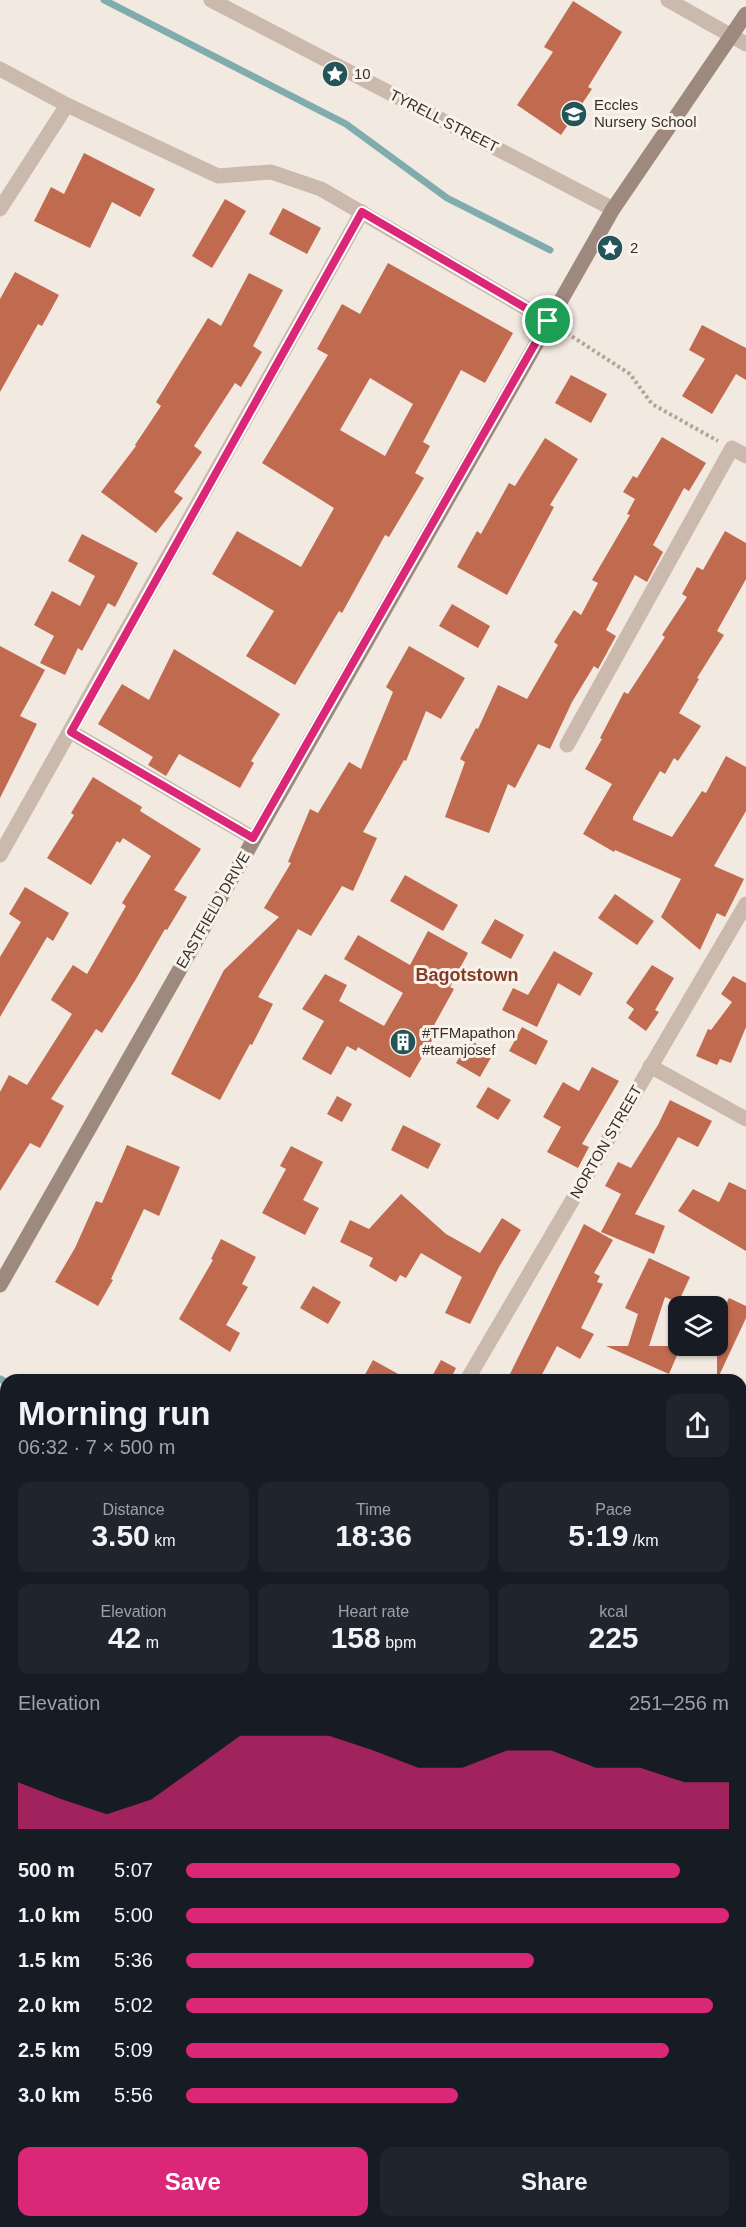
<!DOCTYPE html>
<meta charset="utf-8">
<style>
body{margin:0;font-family:Helvetica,sans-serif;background:#20242c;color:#f1f3f6;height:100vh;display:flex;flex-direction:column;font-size:22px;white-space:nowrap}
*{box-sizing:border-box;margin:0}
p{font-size:20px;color:#9ea1a6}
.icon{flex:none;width:33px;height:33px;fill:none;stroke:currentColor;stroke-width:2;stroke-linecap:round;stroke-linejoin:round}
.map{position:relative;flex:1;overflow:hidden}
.sheet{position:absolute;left:0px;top:1374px;width:747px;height:854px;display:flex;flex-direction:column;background:#171b24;border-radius:18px 18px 0 0;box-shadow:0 2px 4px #0004}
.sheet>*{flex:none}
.tools{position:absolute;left:668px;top:1296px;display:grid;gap:12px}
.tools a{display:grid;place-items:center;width:60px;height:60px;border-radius:12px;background:#171b24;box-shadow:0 2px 4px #0004;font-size:30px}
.pin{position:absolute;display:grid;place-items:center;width:51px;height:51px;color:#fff;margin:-26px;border:3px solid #fff;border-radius:50%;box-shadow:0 2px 6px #0007}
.round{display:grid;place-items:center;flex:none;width:63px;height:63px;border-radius:12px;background:#20242c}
.head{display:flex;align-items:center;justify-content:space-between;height:102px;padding:0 18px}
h1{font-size:33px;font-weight:700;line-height:45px}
.stats{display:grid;grid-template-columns:repeat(3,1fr);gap:9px;height:102px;padding:6px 18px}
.stats div{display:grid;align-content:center;border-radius:12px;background:#20242c;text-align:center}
.stats b{font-size:30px;font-weight:700}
.stats small{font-size:16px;font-weight:400}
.stats p{font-size:16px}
.chart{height:168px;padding:12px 18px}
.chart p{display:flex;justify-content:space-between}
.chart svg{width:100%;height:108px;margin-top:6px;fill:#db2777;opacity:.7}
.cta{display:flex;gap:12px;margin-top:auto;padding:12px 18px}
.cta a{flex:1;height:69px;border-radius:12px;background:#db2777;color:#fff;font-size:24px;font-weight:700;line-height:69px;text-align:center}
.cta a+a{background:#20242c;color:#f1f3f6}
ul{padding:0 18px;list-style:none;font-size:20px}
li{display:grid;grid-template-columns:96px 72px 1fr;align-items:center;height:45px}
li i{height:15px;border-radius:8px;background:#db2777}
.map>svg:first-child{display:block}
.green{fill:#b6c0a0}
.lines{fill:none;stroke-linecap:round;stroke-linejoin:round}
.stream{stroke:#80acae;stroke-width:7}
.building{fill:#c06a50;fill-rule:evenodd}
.path{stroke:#b5a396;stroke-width:4;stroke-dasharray:3 3;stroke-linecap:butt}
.lane{stroke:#cab9ac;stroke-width:12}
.street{stroke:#cab9ac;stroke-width:15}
.secondary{stroke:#9d897d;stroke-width:15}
.primary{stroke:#79665c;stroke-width:15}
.route-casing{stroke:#fff;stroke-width:12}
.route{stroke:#db2777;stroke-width:8}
.labels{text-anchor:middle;stroke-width:6;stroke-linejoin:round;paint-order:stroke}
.poi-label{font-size:15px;fill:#382f2a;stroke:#f9f3ec;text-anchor:start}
.street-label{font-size:15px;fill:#382f2a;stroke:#f9f3ec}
.quarter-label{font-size:18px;font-weight:bold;fill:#833d27;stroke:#f9f3ec}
</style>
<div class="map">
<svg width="746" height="2227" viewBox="0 0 746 2227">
<rect width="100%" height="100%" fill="#f2e9e0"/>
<!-- green -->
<g class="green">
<polygon points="741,1909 746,1912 746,1959 741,1969"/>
<polygon points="413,2222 621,2222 618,2227 411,2227"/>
</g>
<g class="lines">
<!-- stream -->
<g class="stream">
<polyline points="104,0 346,124 447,198 550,250"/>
<polyline points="0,1379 6,1382"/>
<polyline points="0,1482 6,1486"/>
<polyline points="741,1883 746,1885"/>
</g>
</g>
<!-- building -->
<g class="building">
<polygon points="573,1 622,32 588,87 592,89 561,135 517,105 553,52 544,47"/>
<polygon points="84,153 155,189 140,217 112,202 90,248 34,221 51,187 64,194"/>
<polygon points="225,199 246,211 212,268 192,256"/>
<polygon points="283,208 321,228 307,254 269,234"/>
<path d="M388,263L513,333L485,383L461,370L423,442L430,446L415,473L424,478L389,537L385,535L342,613L339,611L295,685L246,656L274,611L212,574L237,531L301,567L334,508L262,463L328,355L317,349L342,304L360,314ZM370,378L413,404L385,456L340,430Z"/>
<polygon points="15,272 59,295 42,326 38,324 0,392 0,299"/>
<polygon points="249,273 283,290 253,346 262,352 241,387 235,383 194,446 202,452 174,492 183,498 156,533 101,492 136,446 135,445 161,406 156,402 208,318 221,326"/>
<polygon points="702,325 746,348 746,380 736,374 712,414 682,396 705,359 689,350"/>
<polygon points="571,375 607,394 591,423 555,403"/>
<polygon points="662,437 706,463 689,491 684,488 653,545 663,552 647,582 635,575 606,630 616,636 598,669 594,666 572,702 550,749 538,744 515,788 508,784 489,833 445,817 465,762 460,759 476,728 478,729 498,685 527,699 558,645 554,642 574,610 581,615 598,583 592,580 630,515 627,514 635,499 623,492 633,476 637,478"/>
<polygon points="545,438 578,459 550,505 554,507 507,595 457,567 477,531 481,534 509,483 515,486"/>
<polygon points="725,531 746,543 746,579 717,631 724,635 697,678 699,679 679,713 701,726 678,761 674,758 665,774 660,771 633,817 633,820 672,837 702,791 706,793 726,756 746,767 746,811 714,866 744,879 725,917 717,913 700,950 661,917 681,879 615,850 614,852 583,834 612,784 585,769 602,739 600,738 624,692 628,694 665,637 662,635 687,597 682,594 697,567 703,570"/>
<polygon points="82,534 138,563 115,607 108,603 82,651 78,648 65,675 40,663 54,636 34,625 52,591 80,606 95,576 68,561"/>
<polygon points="452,604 490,626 478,648 439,626"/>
<polygon points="0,646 45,670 20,716 37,724 0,798"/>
<polygon points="409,646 465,678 441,719 426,711 406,761 404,760 363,832 377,838 353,891 342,886 311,936 298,929 258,997 273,1004 252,1045 250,1044 220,1100 171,1074 224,970 279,917 264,908 291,863 288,862 310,809 318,813 349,762 361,769 393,692 386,687"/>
<polygon points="174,649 280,714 251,761 254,763 240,788 179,754 166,776 148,765 153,757 98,724 122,684 149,700"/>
<polygon points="93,777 142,807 140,811 201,849 174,890 187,897 167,930 165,929 136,979 102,1033 96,1029 51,1099 64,1106 40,1148 30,1143 0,1191 0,1092 9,1075 27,1085 72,1014 51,1000 53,996 73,965 87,974 126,906 122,903 151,856 123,838 120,843 117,841 91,885 47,858 74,815 71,813"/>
<polygon points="405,875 458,905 443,931 390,901"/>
<polygon points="25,887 69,913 53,941 47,937 0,1017 0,957 21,922 9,914"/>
<polygon points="615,894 654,921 637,945 598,918"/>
<polygon points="495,919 524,935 511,959 481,943"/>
<polygon points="428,931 468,953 450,987 454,989 433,1027 438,1030 410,1078 358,1047 356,1051 347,1046 331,1075 302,1059 324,1021 302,1009 325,974 347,985 339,1001 384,1026 403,993 344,959 358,935 410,965"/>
<polygon points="554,951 593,973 580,996 558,983 537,1027 502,1010 513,988 528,995"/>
<polygon points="652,965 674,978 655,1010 659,1012 646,1031 628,1018 634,1009 626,1003"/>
<polygon points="733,976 746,983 746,1027 731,1063 720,1059 717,1065 696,1056 708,1029 711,1030 732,1002 721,994"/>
<polygon points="522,1027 548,1041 536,1065 509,1051"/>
<polygon points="470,1040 493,1054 480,1077 456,1063"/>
<polygon points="592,1067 619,1081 582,1144 589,1147 578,1168 547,1152 561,1127 543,1117 563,1082 579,1091"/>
<polygon points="488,1087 511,1100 498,1120 476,1107"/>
<polygon points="337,1096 352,1104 342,1122 327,1114"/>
<polygon points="670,1100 712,1121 698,1147 678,1137 635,1214 665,1226 654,1254 601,1232 621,1194 605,1186 618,1162 631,1168 658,1125"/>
<polygon points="403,1125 441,1144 428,1169 391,1150"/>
<polygon points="127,1145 180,1167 159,1216 144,1209 111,1279 113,1280 98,1306 55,1282 75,1248 96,1201 102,1203"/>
<polygon points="291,1146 323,1162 303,1200 319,1208 305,1235 262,1213 286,1169 280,1166"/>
<polygon points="729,1182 746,1190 746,1251 678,1211 693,1189 719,1202"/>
<polygon points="401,1194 446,1234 480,1253 502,1218 521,1230 499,1267 470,1324 445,1313 462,1277 421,1253 406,1278 400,1275 396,1282 369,1266 373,1258 340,1242 350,1220 369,1229"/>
<polygon points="584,1224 613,1240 594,1273 600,1276 597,1282 603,1284 581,1328 594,1334 580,1359 557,1346 539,1380 507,1380"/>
<polygon points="221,1239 256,1257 242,1284 248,1287 226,1325 240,1333 230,1352 179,1319 213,1260 211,1259"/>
<polygon points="649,1258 690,1277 678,1303 665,1297 649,1346 681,1346 669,1374 606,1346 628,1346 638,1314 625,1308"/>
<polygon points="313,1286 341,1302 328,1324 300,1308"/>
<polygon points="729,1298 746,1306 746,1318 717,1380 717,1322"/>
<polygon points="373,1360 409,1380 362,1380"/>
<polygon points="441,1360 456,1368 450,1380 430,1380"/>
</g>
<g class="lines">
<!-- path -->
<polyline class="path" points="562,330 630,374 652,404 718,441"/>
<!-- lane -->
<g class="lane">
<polyline points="3,2081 6,2081"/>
<polyline points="741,2125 746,2115"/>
<polyline points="691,2227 693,2222"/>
</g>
<!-- street -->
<g class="street">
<polyline points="211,0 613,209"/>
<polyline points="668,0 746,44"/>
<polyline points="0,69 67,105 218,176 271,172 321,189 548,321"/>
<polyline points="0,209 67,105"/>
<polyline points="71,732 253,838"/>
<polyline points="567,745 732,448 746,456"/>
<polyline points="0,855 362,212"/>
<polyline points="650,1066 746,1119"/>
<polyline points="467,1380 746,904"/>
<polyline points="741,1847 746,1850"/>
<polyline points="0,1893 6,1881"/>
<polyline points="82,2222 92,2227"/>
<polyline points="162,2227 165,2222"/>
</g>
<!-- secondary -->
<g class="secondary">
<polyline points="0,1285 613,209 746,14"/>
<polyline points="0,1426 6,1429"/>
<polyline points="0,1461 6,1464"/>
</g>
<!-- primary -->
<g class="primary">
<polyline points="741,1559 746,1551"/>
<polyline points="741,1611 746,1603"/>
<polyline points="0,2136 6,2133"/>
<polyline points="0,2172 6,2168"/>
</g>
</g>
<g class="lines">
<defs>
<polygon id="route" points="362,212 548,321 253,838 71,732"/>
</defs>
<!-- route casing -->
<use href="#route" class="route-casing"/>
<!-- route -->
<use href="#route" class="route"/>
</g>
<!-- icons -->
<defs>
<symbol id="sight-disc" viewBox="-11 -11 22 22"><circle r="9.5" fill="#225458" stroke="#f9f3ec"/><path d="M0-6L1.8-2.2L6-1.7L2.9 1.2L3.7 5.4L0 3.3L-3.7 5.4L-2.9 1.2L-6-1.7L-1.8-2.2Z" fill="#fff"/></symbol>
<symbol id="school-disc" viewBox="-11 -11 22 22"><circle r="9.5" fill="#225458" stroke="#f9f3ec"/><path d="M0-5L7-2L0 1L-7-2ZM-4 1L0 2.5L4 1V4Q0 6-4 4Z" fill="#fff"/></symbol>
<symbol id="building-disc" viewBox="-11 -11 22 22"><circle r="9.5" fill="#225458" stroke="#f9f3ec"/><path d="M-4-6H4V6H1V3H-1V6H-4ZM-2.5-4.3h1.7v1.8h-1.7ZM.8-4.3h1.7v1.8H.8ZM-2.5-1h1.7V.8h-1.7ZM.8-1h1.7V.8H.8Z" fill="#fff"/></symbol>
</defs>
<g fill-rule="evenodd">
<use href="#sight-disc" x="320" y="59" width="30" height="30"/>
<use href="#school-disc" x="559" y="99" width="30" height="30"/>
<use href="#sight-disc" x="595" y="233" width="30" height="30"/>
<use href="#building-disc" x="388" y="1027" width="30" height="30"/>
</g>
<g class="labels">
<!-- poi labels -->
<g class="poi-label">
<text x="354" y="79">10</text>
<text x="594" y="110">Eccles<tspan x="594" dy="17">Nursery School</tspan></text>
<text x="630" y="253">2</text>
<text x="422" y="1038">#TFMapathon<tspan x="422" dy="17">#teamjosef</tspan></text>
</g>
<!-- street labels -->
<g class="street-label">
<text transform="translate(444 121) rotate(27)" y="5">TYRELL STREET</text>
<text transform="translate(213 910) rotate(-60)" y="5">EASTFIELD DRIVE</text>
<text transform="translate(606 1142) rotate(-60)" y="5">NORTON STREET</text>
</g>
<!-- quarter labels -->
<g class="quarter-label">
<text x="467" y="981">Bagotstown</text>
</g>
</g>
</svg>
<div class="tools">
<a><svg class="icon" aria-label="layers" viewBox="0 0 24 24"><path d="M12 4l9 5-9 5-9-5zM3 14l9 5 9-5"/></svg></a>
</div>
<div class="pin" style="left:548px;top:321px;background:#1e9e55"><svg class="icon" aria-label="arrive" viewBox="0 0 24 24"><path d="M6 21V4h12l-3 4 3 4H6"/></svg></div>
<section class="sheet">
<div class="head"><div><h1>Morning run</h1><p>06:32 · 7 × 500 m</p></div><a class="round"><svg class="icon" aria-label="share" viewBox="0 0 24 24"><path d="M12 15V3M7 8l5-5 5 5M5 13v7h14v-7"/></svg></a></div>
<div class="stats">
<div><p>Distance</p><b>3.50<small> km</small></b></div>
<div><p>Time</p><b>18:36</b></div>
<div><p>Pace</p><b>5:19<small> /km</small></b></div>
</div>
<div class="stats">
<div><p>Elevation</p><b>42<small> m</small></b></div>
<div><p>Heart rate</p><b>158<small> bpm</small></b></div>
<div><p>kcal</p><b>225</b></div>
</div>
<div class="chart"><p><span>Elevation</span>251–256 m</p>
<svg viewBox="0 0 160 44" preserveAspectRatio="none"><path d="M0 44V25L10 32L20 38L30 32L40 19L50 6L60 6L70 6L80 12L90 19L100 19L110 12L120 12L130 19L140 19L150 25L160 25V44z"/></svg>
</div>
<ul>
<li><b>500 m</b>5:07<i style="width:91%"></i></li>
<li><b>1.0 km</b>5:00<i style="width:100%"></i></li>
<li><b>1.5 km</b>5:36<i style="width:64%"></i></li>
<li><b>2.0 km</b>5:02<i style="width:97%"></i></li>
<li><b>2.5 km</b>5:09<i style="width:89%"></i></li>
<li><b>3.0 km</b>5:56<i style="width:50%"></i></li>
</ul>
<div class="cta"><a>Save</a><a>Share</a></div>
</section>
</div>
